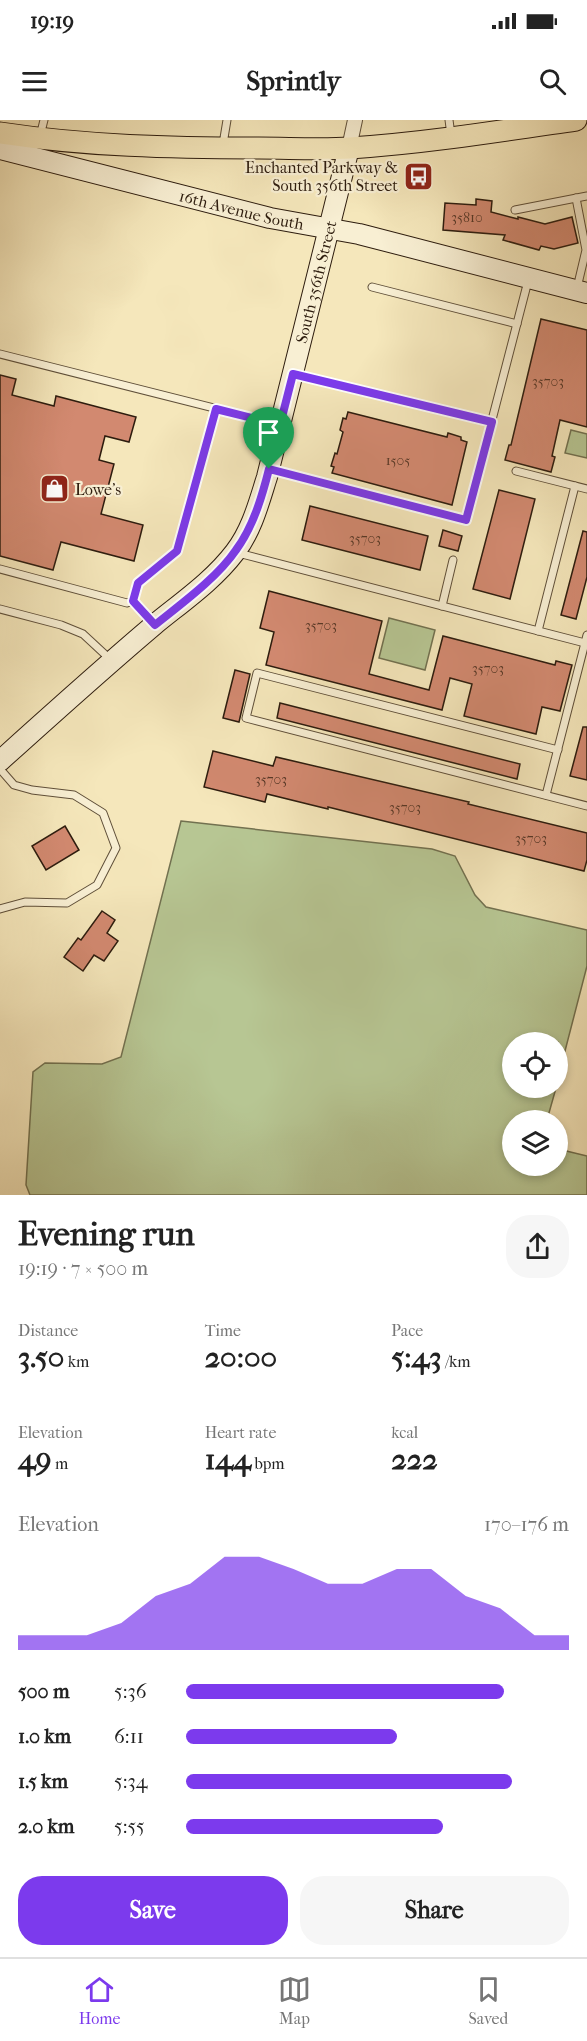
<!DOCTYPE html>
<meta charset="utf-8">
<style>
body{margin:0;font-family:"IM FELL French Canon",serif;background:#f6f6f6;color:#222;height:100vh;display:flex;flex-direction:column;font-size:22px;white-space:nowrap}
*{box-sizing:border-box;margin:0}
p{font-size:20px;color:#767676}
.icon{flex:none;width:33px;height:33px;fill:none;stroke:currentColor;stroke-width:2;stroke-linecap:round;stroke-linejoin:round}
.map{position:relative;height:1075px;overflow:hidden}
.sheet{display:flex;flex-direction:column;background:#fff;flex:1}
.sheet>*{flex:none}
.tools{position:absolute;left:502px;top:912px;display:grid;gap:12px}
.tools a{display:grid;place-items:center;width:66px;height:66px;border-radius:50%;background:#fff;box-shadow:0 3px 9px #0003;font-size:30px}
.pin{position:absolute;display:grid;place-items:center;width:51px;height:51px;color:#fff;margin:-62px -26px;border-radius:50% 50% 50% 0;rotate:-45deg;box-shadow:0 0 6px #0007}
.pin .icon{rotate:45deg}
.round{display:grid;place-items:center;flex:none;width:63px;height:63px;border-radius:24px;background:#f6f6f6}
.headline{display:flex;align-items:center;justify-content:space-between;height:102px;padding:0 18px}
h1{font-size:33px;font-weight:700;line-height:45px}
.figures{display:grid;grid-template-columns:repeat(3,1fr);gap:9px;height:102px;padding:6px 18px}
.figures div{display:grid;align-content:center}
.figures b{font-size:30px;font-weight:700}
.figures small{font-size:16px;font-weight:400}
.figures p{font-size:16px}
.chart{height:168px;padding:12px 18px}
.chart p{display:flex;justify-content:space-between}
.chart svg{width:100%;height:108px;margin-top:6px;fill:#7c3aed;opacity:.7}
.cta{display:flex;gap:12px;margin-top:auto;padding:12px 18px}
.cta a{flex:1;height:69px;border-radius:24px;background:#7c3aed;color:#fff;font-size:24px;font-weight:700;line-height:69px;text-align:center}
.cta a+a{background:#f6f6f6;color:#222}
ul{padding:0 18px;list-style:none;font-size:20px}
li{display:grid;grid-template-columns:96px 72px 1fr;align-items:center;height:45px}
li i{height:15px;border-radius:8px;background:#7c3aed}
.status{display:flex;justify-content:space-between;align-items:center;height:42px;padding:0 30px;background:#fff;direction:ltr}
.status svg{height:16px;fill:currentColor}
header{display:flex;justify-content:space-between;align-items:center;height:78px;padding:0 18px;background:#fff;font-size:27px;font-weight:700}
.tabs{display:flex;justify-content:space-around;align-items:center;height:84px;border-top:2px solid #e0e0e0;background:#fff;font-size:16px;color:#767676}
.tabs a{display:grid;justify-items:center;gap:3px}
.tabs .selected{color:#7c3aed}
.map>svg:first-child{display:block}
.green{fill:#b7c693;stroke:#727150;stroke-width:1.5}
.building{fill:#d28970;stroke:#2d1c0e;stroke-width:1.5}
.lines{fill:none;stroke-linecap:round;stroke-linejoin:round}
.lane-casing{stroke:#5f4f39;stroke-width:9}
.street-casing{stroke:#5f4f39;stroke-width:16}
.secondary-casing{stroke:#2d1c0e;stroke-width:22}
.primary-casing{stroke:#2d1c0e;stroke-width:23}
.lane{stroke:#f8efd3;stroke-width:7}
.street{stroke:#f8efd3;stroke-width:14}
.secondary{stroke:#f8efd3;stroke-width:20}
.primary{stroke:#f5e7bb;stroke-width:21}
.route-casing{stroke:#fff;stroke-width:12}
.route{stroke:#7c3aed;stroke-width:8}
.labels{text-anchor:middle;stroke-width:4.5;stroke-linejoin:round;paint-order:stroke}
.number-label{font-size:14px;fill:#563726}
.poi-label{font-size:16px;fill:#2d1c0e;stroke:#f8efd3;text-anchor:end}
.street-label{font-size:16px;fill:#2d1c0e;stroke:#f8efd3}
</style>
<div class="status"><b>19:19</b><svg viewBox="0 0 49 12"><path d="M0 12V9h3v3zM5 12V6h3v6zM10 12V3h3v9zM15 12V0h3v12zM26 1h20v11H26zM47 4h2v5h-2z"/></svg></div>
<header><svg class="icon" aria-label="menu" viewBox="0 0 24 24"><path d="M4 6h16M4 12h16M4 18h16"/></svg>Sprintly<svg class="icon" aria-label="search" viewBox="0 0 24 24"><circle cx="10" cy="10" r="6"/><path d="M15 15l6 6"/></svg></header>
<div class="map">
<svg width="587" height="1075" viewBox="0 0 587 1075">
<rect width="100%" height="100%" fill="#f5e7bb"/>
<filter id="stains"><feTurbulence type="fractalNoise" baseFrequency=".00333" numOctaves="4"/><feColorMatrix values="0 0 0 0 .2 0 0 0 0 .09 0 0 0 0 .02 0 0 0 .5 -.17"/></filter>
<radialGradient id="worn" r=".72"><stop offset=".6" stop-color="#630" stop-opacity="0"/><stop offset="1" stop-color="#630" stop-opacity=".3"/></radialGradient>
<!-- green -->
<g class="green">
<polygon points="571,310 587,314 587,338 565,333"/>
<polygon points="389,498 435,510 425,550 379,538"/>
<polygon points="181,701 432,729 455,736 475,775 486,787 587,810 587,846 558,958 558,922 513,922 513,968 556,968 547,1000 513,1000 513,1046 558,1046 558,1029 587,1036 587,1075 30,1075 26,1065 33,952 45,943 102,944 121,937"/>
</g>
<!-- building -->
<g class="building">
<polygon points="476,79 492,81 491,92 518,99 518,97 545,104 572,97 578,123 554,129 541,126 539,130 503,120 505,115 443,110 445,83 476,85"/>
<polygon points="541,199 587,210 587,307 560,300 552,336 555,337 551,352 505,340 509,325 511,325"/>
<polygon points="0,255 16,259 12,275 54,286 56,276 136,297 129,322 105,316 99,340 114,344 101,394 143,405 134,441 61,422 53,450 0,436"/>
<polygon points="348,292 447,317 448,313 461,317 461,320 467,322 452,385 332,353 334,347 331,346 335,333 337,334 343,312 340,310 343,298 346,299"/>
<polygon points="499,370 535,379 510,479 473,469"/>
<polygon points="310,386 428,416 420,450 302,420"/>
<polygon points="443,410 462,416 458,431 439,426"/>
<polygon points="583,411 587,412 587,457 576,499 561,495"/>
<polygon points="269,471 382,501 369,554 429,570 443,516 555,545 556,541 572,545 560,591 542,587 536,614 464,596 472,564 450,558 442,590 266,545 274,512 260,508"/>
<polygon points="235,550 250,554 239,602 223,598"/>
<polygon points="280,583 520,644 517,659 277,598"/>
<polygon points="583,607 587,607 587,660 570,656"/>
<polygon points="213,631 273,646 276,637 469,682 468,684 587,713 587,740 584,751 328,687 328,689 267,674 265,682 204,667"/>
<polygon points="65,706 79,730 46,750 32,726"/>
<polygon points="102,791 115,800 107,813 118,821 104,841 94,835 83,851 64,837 78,818 81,820"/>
</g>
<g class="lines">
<defs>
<g id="lane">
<polyline points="449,0 451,15"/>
<polyline points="40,16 44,0"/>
<polyline points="223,24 227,0"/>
<polyline points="576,78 586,130 577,168"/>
<polyline points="515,90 587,76"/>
<polyline points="372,167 517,204"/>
<polyline points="0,234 277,304"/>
<polyline points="295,254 492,302"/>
<polyline points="269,349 466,400 528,161"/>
<polyline points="516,351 587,369"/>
<polyline points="238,433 585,523"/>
<polyline points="0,449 127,483 133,481"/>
<polyline points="442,486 453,440"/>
<polyline points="0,489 61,505 83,514 111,540"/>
<polyline points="153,503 133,481 138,463 177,431 216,289"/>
<polyline points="538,511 575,366"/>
<polyline points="558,630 257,553 246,598 587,686"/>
<polyline points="0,649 14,665 32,670 74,675 103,693 116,728 97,765 67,783 25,782 0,789"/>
<polyline points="546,675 587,515"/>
</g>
<polyline id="street" points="349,28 355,0"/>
<g id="secondary">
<path id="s1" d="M0,29L270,98L359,114L587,173"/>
<path id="s2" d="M0,641C51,595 102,549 154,505C182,482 213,461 235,432C252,410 259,382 267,357L349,28"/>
</g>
<path id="primary" d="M0,13C86,26 172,28 259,28C289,28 320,30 350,28C425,23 501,11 576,0"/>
</defs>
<!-- lane casing -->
<use href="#lane" class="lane-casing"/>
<!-- street casing -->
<use href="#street" class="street-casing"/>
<!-- secondary casing -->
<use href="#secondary" class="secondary-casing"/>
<!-- primary casing -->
<use href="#primary" class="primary-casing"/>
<!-- lane -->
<use href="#lane" class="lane"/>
<!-- street -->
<use href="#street" class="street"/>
<!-- secondary -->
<use href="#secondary" class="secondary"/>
<!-- primary -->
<use href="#primary" class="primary"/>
</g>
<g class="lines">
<defs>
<path id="route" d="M293,254L492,302L466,400L269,349C262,377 253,407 236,430C217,458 181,484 155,505L133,481L138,463L177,431L216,289L280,305Z"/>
</defs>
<!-- route casing -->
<use href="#route" class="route-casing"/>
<!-- route -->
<use href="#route" class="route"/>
</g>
<!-- icons -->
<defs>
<symbol id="bus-square" viewBox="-11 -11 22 22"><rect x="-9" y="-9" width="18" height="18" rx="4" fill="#8f2418" stroke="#f8efd3"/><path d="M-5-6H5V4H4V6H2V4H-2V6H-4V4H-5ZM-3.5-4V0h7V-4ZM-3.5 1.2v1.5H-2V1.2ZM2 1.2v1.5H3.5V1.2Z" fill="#fff"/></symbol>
<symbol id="shop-square" viewBox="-11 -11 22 22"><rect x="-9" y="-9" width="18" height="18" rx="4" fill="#8f2418" stroke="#f8efd3"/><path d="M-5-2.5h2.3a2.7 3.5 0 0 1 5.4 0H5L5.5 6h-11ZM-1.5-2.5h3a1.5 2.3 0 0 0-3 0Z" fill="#fff"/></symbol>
</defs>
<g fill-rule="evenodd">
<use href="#bus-square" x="402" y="40" width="33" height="33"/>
<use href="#shop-square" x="38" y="352" width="33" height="33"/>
</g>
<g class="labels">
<!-- number labels -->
<g class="number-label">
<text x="467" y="102">35810</text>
<text x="548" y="266">35703</text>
<text x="398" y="345">1505</text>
<text x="365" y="423">35703</text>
<text x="321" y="510">35703</text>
<text x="488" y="553">35703</text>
<text x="271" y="664">35703</text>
<text x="405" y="692">35703</text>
<text x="531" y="723">35703</text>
</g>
<!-- poi labels -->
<g class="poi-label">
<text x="398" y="53">Enchanted Parkway &amp;<tspan x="398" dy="18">South 356th Street</tspan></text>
<text x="75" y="375" text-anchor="start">Lowe's</text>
</g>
<!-- street labels -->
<g class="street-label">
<text dy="6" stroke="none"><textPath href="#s1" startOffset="249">16th Avenue South</textPath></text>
<text dy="6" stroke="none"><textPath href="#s2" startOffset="598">South 356th Street</textPath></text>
</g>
</g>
<rect width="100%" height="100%" filter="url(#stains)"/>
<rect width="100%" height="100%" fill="url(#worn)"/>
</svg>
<div class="tools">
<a><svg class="icon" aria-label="locate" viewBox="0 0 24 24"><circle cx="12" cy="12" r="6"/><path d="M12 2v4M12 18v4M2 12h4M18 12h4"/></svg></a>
<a><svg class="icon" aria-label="layers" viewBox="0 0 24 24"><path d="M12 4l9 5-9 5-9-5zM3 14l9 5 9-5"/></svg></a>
</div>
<div class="pin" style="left:269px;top:349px;background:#1e9e55"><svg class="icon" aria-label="arrive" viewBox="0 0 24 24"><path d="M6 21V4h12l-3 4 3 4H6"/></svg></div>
</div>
<section class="sheet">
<div class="headline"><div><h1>Evening run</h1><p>19:19 · 7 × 500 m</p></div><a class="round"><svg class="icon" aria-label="share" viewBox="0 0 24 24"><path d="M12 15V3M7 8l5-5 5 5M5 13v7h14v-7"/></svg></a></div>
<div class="figures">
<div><p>Distance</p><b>3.50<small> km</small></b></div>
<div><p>Time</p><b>20:00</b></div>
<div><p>Pace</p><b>5:43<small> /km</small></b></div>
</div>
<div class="figures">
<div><p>Elevation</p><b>49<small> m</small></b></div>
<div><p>Heart rate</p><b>144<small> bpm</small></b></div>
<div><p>kcal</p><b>222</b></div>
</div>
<div class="chart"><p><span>Elevation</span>170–176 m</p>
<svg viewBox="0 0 160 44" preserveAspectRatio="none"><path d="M0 44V38L10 38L20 38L30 33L40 22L50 17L60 6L70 6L80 11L90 17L100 17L110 11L120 11L130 22L140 27L150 38L160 38V44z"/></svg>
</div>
<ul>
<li><b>500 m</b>5:36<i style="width:83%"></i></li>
<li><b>1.0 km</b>6:11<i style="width:55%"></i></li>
<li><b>1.5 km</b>5:34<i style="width:85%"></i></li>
<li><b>2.0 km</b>5:55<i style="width:67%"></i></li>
</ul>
<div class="cta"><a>Save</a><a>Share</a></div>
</section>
<nav class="tabs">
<a class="selected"><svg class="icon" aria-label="home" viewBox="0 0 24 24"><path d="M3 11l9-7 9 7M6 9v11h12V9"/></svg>Home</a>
<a><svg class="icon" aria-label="map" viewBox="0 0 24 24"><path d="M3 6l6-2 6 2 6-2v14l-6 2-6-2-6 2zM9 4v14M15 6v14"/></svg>Map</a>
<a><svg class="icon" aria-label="saved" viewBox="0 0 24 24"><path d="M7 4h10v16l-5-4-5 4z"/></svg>Saved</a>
</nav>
